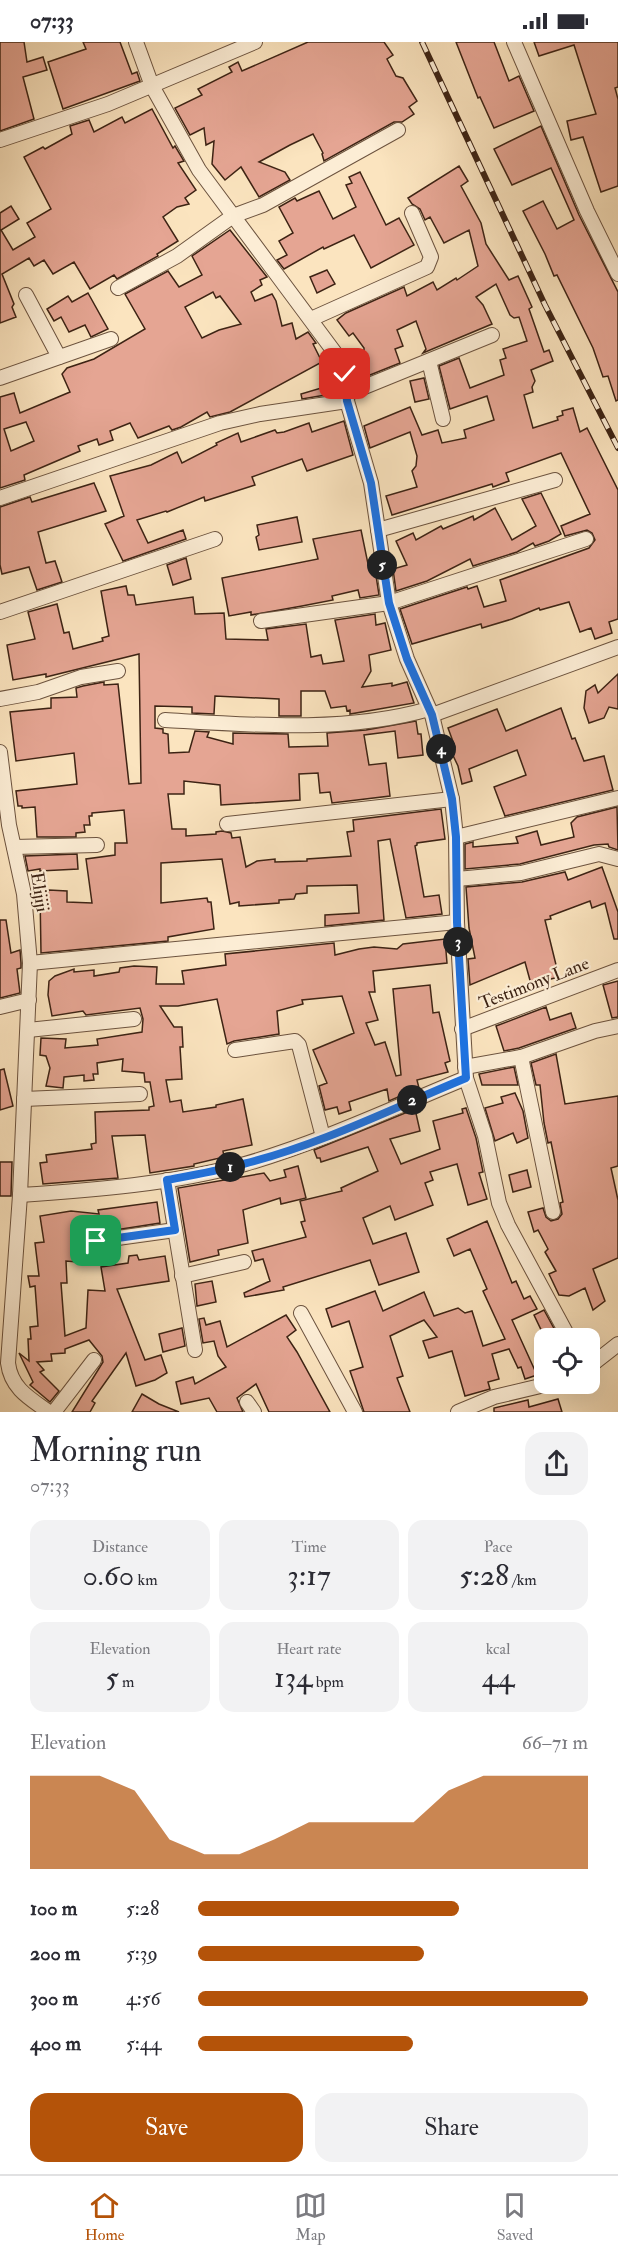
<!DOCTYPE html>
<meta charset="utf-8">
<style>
body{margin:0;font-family:"IM FELL Double Pica",serif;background:#f2f2f3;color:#2b2b33;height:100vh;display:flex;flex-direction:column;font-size:22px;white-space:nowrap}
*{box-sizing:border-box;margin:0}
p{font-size:20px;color:#7c7c81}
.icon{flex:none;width:33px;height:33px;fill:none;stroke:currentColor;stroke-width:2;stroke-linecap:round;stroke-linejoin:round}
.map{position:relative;height:1370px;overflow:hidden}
.panel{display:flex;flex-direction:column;background:#fff;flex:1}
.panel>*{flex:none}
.controls{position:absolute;left:534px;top:1286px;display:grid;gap:12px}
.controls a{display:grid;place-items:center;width:66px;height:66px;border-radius:12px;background:#fff;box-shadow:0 6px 24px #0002;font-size:30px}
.pin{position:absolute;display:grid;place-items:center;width:51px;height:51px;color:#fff;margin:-26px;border-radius:12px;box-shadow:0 3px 9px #0006}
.km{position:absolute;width:30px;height:30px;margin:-15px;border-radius:50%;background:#222;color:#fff;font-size:16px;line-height:30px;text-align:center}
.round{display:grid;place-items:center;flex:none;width:63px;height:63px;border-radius:18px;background:#f2f2f3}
.head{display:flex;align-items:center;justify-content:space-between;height:102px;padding:0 30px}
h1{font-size:33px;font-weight:600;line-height:45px}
.metrics{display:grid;grid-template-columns:repeat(3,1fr);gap:9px;height:102px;padding:6px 30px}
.metrics div{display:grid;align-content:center;border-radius:15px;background:#f2f2f3;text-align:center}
.metrics b{font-size:30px;font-weight:600}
.metrics small{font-size:16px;font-weight:400}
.metrics p{font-size:16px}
.chart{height:168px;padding:12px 30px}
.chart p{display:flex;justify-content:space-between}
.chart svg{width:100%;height:108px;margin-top:6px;fill:#b45309;opacity:.7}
.primary-button{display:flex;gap:12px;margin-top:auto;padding:12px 30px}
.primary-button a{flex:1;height:69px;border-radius:18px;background:#b45309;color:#fff;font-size:24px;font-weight:600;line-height:69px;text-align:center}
.primary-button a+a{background:#f2f2f3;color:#2b2b33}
ul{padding:0 30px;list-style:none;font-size:20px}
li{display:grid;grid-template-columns:96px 72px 1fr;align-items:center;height:45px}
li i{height:15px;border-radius:8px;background:#b45309}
.status{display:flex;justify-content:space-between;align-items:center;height:42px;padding:0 30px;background:#fff;direction:ltr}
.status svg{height:16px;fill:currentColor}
.dock{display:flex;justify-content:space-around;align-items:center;height:84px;border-top:2px solid #e1e1e2;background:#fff;font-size:16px;color:#7c7c81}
.dock a{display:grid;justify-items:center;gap:3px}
.dock .current{color:#b45309}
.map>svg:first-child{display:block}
.building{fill:#e5a593;stroke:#3d2314;stroke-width:1.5;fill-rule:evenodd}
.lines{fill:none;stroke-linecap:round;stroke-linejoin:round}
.minor-casing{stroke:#6c533f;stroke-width:16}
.minor{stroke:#fcedd5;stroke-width:14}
.rail-casing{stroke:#3d2314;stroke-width:6}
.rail{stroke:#fcedd5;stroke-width:4;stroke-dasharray:11;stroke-linecap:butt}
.route-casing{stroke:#fff;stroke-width:12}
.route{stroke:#1a73e8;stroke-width:8}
.labels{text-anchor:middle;stroke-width:4.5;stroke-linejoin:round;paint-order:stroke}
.street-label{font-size:18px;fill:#3d2314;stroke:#fcedd5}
</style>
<div class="status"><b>07:33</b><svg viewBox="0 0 49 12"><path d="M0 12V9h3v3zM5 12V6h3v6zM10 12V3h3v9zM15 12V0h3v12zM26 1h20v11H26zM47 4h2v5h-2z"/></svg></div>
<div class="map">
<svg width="618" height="1370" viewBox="0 0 618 1370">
<rect width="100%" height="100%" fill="#fbe4bf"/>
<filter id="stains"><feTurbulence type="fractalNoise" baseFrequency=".00333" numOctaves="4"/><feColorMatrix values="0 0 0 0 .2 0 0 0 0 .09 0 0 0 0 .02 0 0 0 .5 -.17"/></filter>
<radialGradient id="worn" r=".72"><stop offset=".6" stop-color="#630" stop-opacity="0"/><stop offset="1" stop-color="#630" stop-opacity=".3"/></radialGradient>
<!-- building -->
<g class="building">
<polygon points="0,0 24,0 27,20 43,15 47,28 23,35 34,77 0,89"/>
<polygon points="83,0 120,0 132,32 137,30 140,39 63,67 48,20 86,7"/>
<polygon points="308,0 384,0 393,13 387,17 396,34 403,36 417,59 409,65 414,72 402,80 394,80 324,119 322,112 323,111 313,92 290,103 259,120 285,130 290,138 259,155 241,125 225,138 212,122 214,99 206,103 204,86 190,93 175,66 202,53 198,47 232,30 229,25 238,20 242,29"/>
<polygon points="456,0 494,0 509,39 519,34 534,69 494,86 480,55 478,56"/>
<polygon points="534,0 618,0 618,45 615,46 618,57 618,144 601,150 583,95 571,98 567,79 596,72 574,3 539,14"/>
<polygon points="152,67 173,106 175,104 184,119 178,121 196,148 185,156 189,162 177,165 163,175 178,199 157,212 158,214 117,237 114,233 90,247 74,220 53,232 44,218 34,224 29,216 2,232 14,262 12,265 16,275 0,281 0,171 11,164 19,177 1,188 13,208 35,195 27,181 51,167 24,115 43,105 45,107 72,92 70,84 89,78 94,90 122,75 125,81"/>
<polygon points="541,84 579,173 618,250 618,358 616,359 608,334 603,335 593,306 557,233 554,234 545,212 523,169 543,159 557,187 574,178 551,126 512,143 494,107"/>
<polygon points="459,124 468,139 461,144 481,181 486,202 509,238 518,234 532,265 529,267 544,310 549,308 553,319 531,328 535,339 532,345 533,350 524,353 533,386 558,378 557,375 563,373 562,369 573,366 580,390 587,386 618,448 618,577 609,580 612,591 595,597 591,586 580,590 569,560 540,568 539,566 512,577 482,586 481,582 412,602 400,567 467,545 468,547 477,544 484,565 506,559 500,538 589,506 595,498 592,491 587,488 565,494 561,484 590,472 561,411 506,431 509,439 493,445 492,442 392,473 386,454 417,445 412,429 416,424 417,414 410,390 370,406 364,384 410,365 422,393 438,388 442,401 466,396 464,388 494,378 487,354 450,367 439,324 459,316 470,346 504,333 500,318 506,316 503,307 527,299 519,275 514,276 510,273 496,242 476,255 483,263 492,282 423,311 426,307 416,279 397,288 403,304 395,307 400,321 360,337 356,328 364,325 364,306 353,291 349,294 337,278 346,271 404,245 407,254 433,240 437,248 456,236 457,238 478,224 469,188 444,201 430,175 425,178 420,167 412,162 408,156"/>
<polygon points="360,130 386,183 399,176 414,203 371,226 354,193 324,207 323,205 284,227 277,218 287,213 279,199 293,191 279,165 295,156 297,159 319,149 333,177 356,165 346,143 352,141 349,135"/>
<path d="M230,188L267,235L260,238L262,243L251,250L255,259L272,252L276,259L282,284L292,281L296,297L308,290L316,301L313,302L322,320L230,370L210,375L207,370L181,385L172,388L169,384L138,396L130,381L110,389L113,398L99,403L97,397L78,404L80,409L24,433L25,438L0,446V355L14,351L20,371L70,350L62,332L67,326L94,317L145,287L125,252L168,229L179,245L202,233L192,214ZM213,250L216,256L220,254L241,282L219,288L202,296L185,265ZM26,380L34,399L11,409L4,387Z"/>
<polygon points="327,228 335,242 317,251 310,235"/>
<polygon points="88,251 108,287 91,295 85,283 69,290 61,275 54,279 47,267 68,254 72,260"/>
<polygon points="336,331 337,351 302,357 301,352 328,344 324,334"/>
<polygon points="424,336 429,357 415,360 410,339"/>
<polygon points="344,379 353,413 307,429 302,417 252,435 255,443 205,459 204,455 167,470 166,469 137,478 148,501 183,488 186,497 123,519 105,482 124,474 110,434 151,423 177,410 182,421 217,403 216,401 238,391 241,400 275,388 277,391 284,390 309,381 312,390"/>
<polygon points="94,441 106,469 38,490 46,521 55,519 62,540 37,548 29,525 2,532 0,523 0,465 30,455 32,460"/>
<polygon points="541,451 561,492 549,499 535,504 533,501 517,510 473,524 470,517 427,539 396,549 393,527 407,523 396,499 413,491 416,498 441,484 443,487 473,474 474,478 495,466 512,498 536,484 522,457"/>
<polygon points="297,475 302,500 259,508 256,495 259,493 257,483"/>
<polygon points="361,488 368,522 374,521 379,553 360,556 358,548 332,554 333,558 302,564 251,573 251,570 229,574 222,536 318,517 313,497"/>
<polygon points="186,516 191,537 173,543 167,523"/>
<polygon points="126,544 128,553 134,553 136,563 193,555 195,572 224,571 226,597 268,598 266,587 306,582 311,615 321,613 323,622 344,619 335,578 375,572 376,583 385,581 391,608 369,613 371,629 362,645 392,641 392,644 407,640 414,661 350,672 350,668 347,669 346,664 331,666 325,649 301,649 301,674 279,674 279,657 215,654 214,672 192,671 192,665 155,664 155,686 163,687 163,691 168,692 169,711 189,710 195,689 209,690 207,695 233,702 233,691 288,692 289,705 328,704 327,691 366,688 416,679 418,692 421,692 423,713 398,716 395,689 364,693 369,723 386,721 390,754 332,761 330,750 320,751 318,731 299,732 300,758 221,763 220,743 184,739 184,752 168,752 172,787 186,787 186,794 216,792 216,790 222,789 231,791 232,796 240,795 246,825 257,819 275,817 275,820 307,819 307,817 351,814 347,790 354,789 353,778 441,767 445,797 417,801 417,803 415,804 424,855 439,853 442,872 406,876 390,797 378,799 384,878 325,884 325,873 359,871 357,843 307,844 307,851 296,852 294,857 279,858 279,861 239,864 239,860 230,862 222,817 161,821 161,861 207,856 208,860 211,860 214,887 168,895 168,899 41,911 40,851 48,850 49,848 67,849 67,860 92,861 86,817 115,813 115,801 127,801 124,768 92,771 92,774 89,774 90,783 84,783 85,790 76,791 76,795 37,795 35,765 22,766 22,764 18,764 16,749 77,742 74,711 16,719 10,670 51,666 51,656 77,655 76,646 83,644 104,640 104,643 118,642 129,742 141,741 139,612 46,635 46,632 13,638 7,603 35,597 28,570 57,562 64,591 69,590 73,607 103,599 102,596 109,594 101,549"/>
<polygon points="618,632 618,667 609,665 604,676 589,681 584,666 586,649 595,643 598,651"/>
<polygon points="561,666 572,697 575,696 584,719 604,714 613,748 505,774 494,745 526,733 517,708 469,727 472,739 462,742 458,724 449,705 455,705 448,686 497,667 506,689"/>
<polygon points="617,765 618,808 609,805 608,802 594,803 520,822 465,827 465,802 473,800 473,805 518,801 516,795 537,789 541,803 574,795 571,781 577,775"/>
<polygon points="77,812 78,827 40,829 40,827 28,829 25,814"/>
<polygon points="602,825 618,870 618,897 614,897 605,861 592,866 590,859 550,874 551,877 545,878 559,935 531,942 525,920 470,943 468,917 475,916 469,886 466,845 522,840 565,830 568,838"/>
<polygon points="0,878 6,878 11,911 20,908 21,921 21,926 17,927 20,951 0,956"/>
<polygon points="445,897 447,921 373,929 375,950 369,950 378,978 366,981 375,1003 385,1000 396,1034 401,1033 393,947 430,943 433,971 439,970 450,1019 445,1021 448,1030 417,1038 419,1046 389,1059 387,1047 349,1060 351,1068 339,1072 337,1065 325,1068 319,1044 327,1041 313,1008 354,991 342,954 302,958 303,962 277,969 279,992 234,999 227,1002 217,957 178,964 160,964 174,985 182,985 183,1005 180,1005 182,1037 166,1038 170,1060 181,1058 183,1070 216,1065 216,1063 243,1057 252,1103 223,1109 224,1115 194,1122 194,1124 150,1131 145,1093 112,1094 118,1136 43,1142 40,1121 47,1120 46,1113 92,1107 91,1102 96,1101 95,1070 149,1068 149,1065 154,1064 150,1040 145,1040 144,1031 122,1029 123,1017 97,1021 98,1032 93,1032 94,1038 84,1039 84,1033 64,1035 63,1046 46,1044 50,1026 46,1014 40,1013 41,996 66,997 65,1006 98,1003 97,997 142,990 143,977 140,966 86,973 83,969 52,974 48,953 49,939 55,934 74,927 74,930 94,928 94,934 119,930 120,926 134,924 157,925 156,942 184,942 182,929 226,923 225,912 334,901 335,913 359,907 374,905 397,907 403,902"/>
<polygon points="618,939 618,975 612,976 603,943"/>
<polygon points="546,965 550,978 571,971 576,986 519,1006 504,1009 496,984"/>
<polygon points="556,1012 565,1062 618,1054 618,1124 611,1126 618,1158 618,1216 593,1227 605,1259 593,1268 585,1246 569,1254 559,1253 549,1232 556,1229 545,1210 548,1207 538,1188 534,1190 528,1170 543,1166 546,1175 551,1179 558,1177 562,1172 560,1161 563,1160 551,1100 548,1101 544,1081 540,1043 536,1043 531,1021"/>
<polygon points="514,1025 518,1043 482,1043 479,1032"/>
<polygon points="4,1027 13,1064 0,1068 0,1028"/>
<polygon points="515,1051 523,1069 528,1096 517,1101 513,1091 495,1099 485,1066 503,1061 501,1055"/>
<polygon points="466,1066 476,1096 483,1130 479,1131 487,1157 468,1163 457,1122 430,1130 433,1138 425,1141 433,1163 395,1178 390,1164 363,1176 373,1202 406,1191 419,1230 379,1243 370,1218 283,1245 284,1248 245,1255 244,1251 270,1239 263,1217 255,1219 252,1209 306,1195 301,1180 305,1179 300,1159 342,1149 341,1146 378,1129 368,1105 321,1120 320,1116 317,1116 314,1108 415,1067 420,1089 390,1097 401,1122 440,1107 433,1079 463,1071 462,1067"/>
<polygon points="0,1120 12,1120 11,1154 0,1154"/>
<polygon points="298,1124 306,1156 281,1162 280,1156 243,1168 248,1201 218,1208 219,1213 190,1220 178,1146 264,1131 270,1139 286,1135 284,1128"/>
<polygon points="527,1128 531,1145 513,1150 509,1133"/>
<polygon points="157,1160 160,1181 90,1192 87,1200 90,1206 89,1221 66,1219 67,1241 61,1241 65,1294 86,1286 88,1248 105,1249 101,1225 128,1221 129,1214 137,1213 139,1218 165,1214 169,1239 117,1247 145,1318 161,1313 167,1331 155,1338 136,1344 126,1311 92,1359 95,1361 90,1370 72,1370 103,1320 102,1314 89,1298 65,1307 65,1311 51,1312 52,1319 37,1320 44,1328 40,1330 59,1349 50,1360 30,1343 33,1340 19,1311 29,1319 28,1297 31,1297 30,1285 38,1284 35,1244 30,1245 28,1234 39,1234 35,1201 44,1200 40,1174 71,1169 99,1172 98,1168"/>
<polygon points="487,1179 512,1241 516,1239 524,1257 530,1254 537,1267 512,1278 537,1333 525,1337 521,1325 518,1326 509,1307 492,1312 499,1337 488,1340 490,1347 465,1354 452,1309 429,1316 423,1299 437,1295 424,1278 390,1294 403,1334 397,1336 410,1370 364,1370 350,1329 363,1325 349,1279 332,1285 326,1267 375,1249 383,1269 424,1250 434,1274 458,1266 465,1271 472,1269 483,1304 505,1297 483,1249 487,1247 470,1207 454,1214 447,1197"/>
<polygon points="212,1239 216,1260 197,1264 195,1242"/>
<polygon points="544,1268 557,1292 548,1296 545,1296 534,1273"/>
<polygon points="286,1273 296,1288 287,1295 297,1310 330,1370 269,1370 256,1342 237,1356 243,1370 217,1370 209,1356 181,1362 176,1340 193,1335 195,1342 226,1325 218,1314 214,1299 203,1301 199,1277 204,1276 206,1283 220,1279 227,1305"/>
<polygon points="182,1286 185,1304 163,1310 159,1292"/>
<polygon points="142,1352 159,1362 179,1370 132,1370"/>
<polygon points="558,1357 562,1370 494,1370 494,1366 528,1358 529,1365"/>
</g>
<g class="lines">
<defs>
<g id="minor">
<polyline points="136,0 152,44 199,128 344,323 347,359 371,441 389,561 407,617 432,673 452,757 456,795 457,880 466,1036 485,1094 499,1161 508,1183 569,1296"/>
<polyline points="514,0 587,169 618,232"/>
<polyline points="0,98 108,62 255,0"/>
<polyline points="118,246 177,214 233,174 263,163 398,88"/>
<polyline points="26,253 59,315"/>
<polyline points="311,277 427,225 431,215 412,171"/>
<polyline points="429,319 443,377"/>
<polyline points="0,336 111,297"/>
<polyline points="347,352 492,293"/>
<polyline points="0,456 220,381 260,372 347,359"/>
<polyline points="378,488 555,438"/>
<polyline points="0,570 215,497"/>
<polyline points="261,579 389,561 586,497"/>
<polyline points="0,657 38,650 81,635 118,629"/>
<polyline points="432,673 618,605"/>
<path d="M165,678C251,683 346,691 429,667"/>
<path d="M0,710L9,783L24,852L30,921L20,1153L8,1321C11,1346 29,1356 49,1370"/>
<polyline points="227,782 452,757"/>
<polyline points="456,795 618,756"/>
<polyline points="14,805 97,803"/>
<polyline points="457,837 521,831 599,812 618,817"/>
<polyline points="30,921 457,880"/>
<polyline points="0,965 29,958"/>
<polyline points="462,987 618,928"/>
<polyline points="28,988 134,977"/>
<polyline points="235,1008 295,999 299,1003 323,1095"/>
<polyline points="521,1015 553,1170"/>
<polyline points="465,1025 521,1015 595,989 618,984"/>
<polyline points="24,1057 140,1052"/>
<polyline points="167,1138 195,1308"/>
<path d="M20,1153C95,1148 172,1142 245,1122C321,1100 393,1066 466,1036"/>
<polyline points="96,1199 175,1188"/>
<polyline points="182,1234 244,1220"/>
<polyline points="301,1271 355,1370"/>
<polyline points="590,1324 618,1302"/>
<polyline points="247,1360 254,1370"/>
<polyline points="54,1370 94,1318"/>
<polyline points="458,1370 494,1355 553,1341"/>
</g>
</defs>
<!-- minor casing -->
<use href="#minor" class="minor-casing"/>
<!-- minor -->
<use href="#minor" class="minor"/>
<defs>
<polyline id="rail" points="422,0 545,263 618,406"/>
</defs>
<!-- rail casing -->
<use href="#rail" class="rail-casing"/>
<!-- rail -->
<use href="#rail" class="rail"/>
</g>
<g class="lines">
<defs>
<path id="route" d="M96,1199L175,1188L167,1138C192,1133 218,1129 243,1122C320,1103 393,1066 466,1036L457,880L456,795L452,757L432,673L407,617L389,561L371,441L347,359L345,332"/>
</defs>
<!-- route casing -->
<use href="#route" class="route-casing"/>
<!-- route -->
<use href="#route" class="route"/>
</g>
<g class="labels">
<!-- street labels -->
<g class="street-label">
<text transform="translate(40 850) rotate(81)" y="6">Elijiji</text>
<text transform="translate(534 941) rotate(-21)" y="6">Testimony Lane</text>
</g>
</g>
<rect width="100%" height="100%" filter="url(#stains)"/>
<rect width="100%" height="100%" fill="url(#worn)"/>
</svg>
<div class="controls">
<a><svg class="icon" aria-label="locate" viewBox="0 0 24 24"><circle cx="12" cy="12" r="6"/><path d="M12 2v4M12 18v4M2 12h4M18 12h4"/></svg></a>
</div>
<div class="pin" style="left:96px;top:1199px;background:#1e9e55"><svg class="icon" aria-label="arrive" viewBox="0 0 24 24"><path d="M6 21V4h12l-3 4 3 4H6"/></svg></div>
<div class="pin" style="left:345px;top:332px;background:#d93025"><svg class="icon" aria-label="check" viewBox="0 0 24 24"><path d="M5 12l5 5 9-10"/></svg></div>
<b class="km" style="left:230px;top:1125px">1</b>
<b class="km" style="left:412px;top:1058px">2</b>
<b class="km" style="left:458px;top:900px">3</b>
<b class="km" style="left:441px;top:707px">4</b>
<b class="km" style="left:382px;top:523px">5</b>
</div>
<section class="panel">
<div class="head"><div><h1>Morning run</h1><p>07:33</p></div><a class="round"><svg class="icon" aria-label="share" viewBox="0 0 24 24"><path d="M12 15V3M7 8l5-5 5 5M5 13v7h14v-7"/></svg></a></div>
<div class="metrics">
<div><p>Distance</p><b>0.60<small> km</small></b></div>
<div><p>Time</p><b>3:17</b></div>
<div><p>Pace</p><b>5:28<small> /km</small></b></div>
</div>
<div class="metrics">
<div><p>Elevation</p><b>5<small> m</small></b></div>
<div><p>Heart rate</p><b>134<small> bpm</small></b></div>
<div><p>kcal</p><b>44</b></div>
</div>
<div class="chart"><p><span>Elevation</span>66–71 m</p>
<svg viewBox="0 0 160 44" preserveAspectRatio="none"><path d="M0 44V6L10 6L20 6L30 12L40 32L50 38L60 38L70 32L80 25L90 25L100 25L110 25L120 12L130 6L140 6L150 6L160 6V44z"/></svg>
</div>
<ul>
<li><b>100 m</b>5:28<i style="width:67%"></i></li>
<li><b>200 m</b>5:39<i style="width:58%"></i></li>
<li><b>300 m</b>4:56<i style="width:100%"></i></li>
<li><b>400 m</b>5:44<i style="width:55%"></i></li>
</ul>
<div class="primary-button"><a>Save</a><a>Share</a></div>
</section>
<nav class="dock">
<a class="current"><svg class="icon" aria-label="home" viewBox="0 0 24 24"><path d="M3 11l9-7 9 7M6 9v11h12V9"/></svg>Home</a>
<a><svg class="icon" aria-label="map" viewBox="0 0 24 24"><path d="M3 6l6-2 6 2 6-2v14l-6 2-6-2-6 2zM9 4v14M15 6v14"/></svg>Map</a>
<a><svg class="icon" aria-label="saved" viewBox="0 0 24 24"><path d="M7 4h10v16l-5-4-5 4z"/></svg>Saved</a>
</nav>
